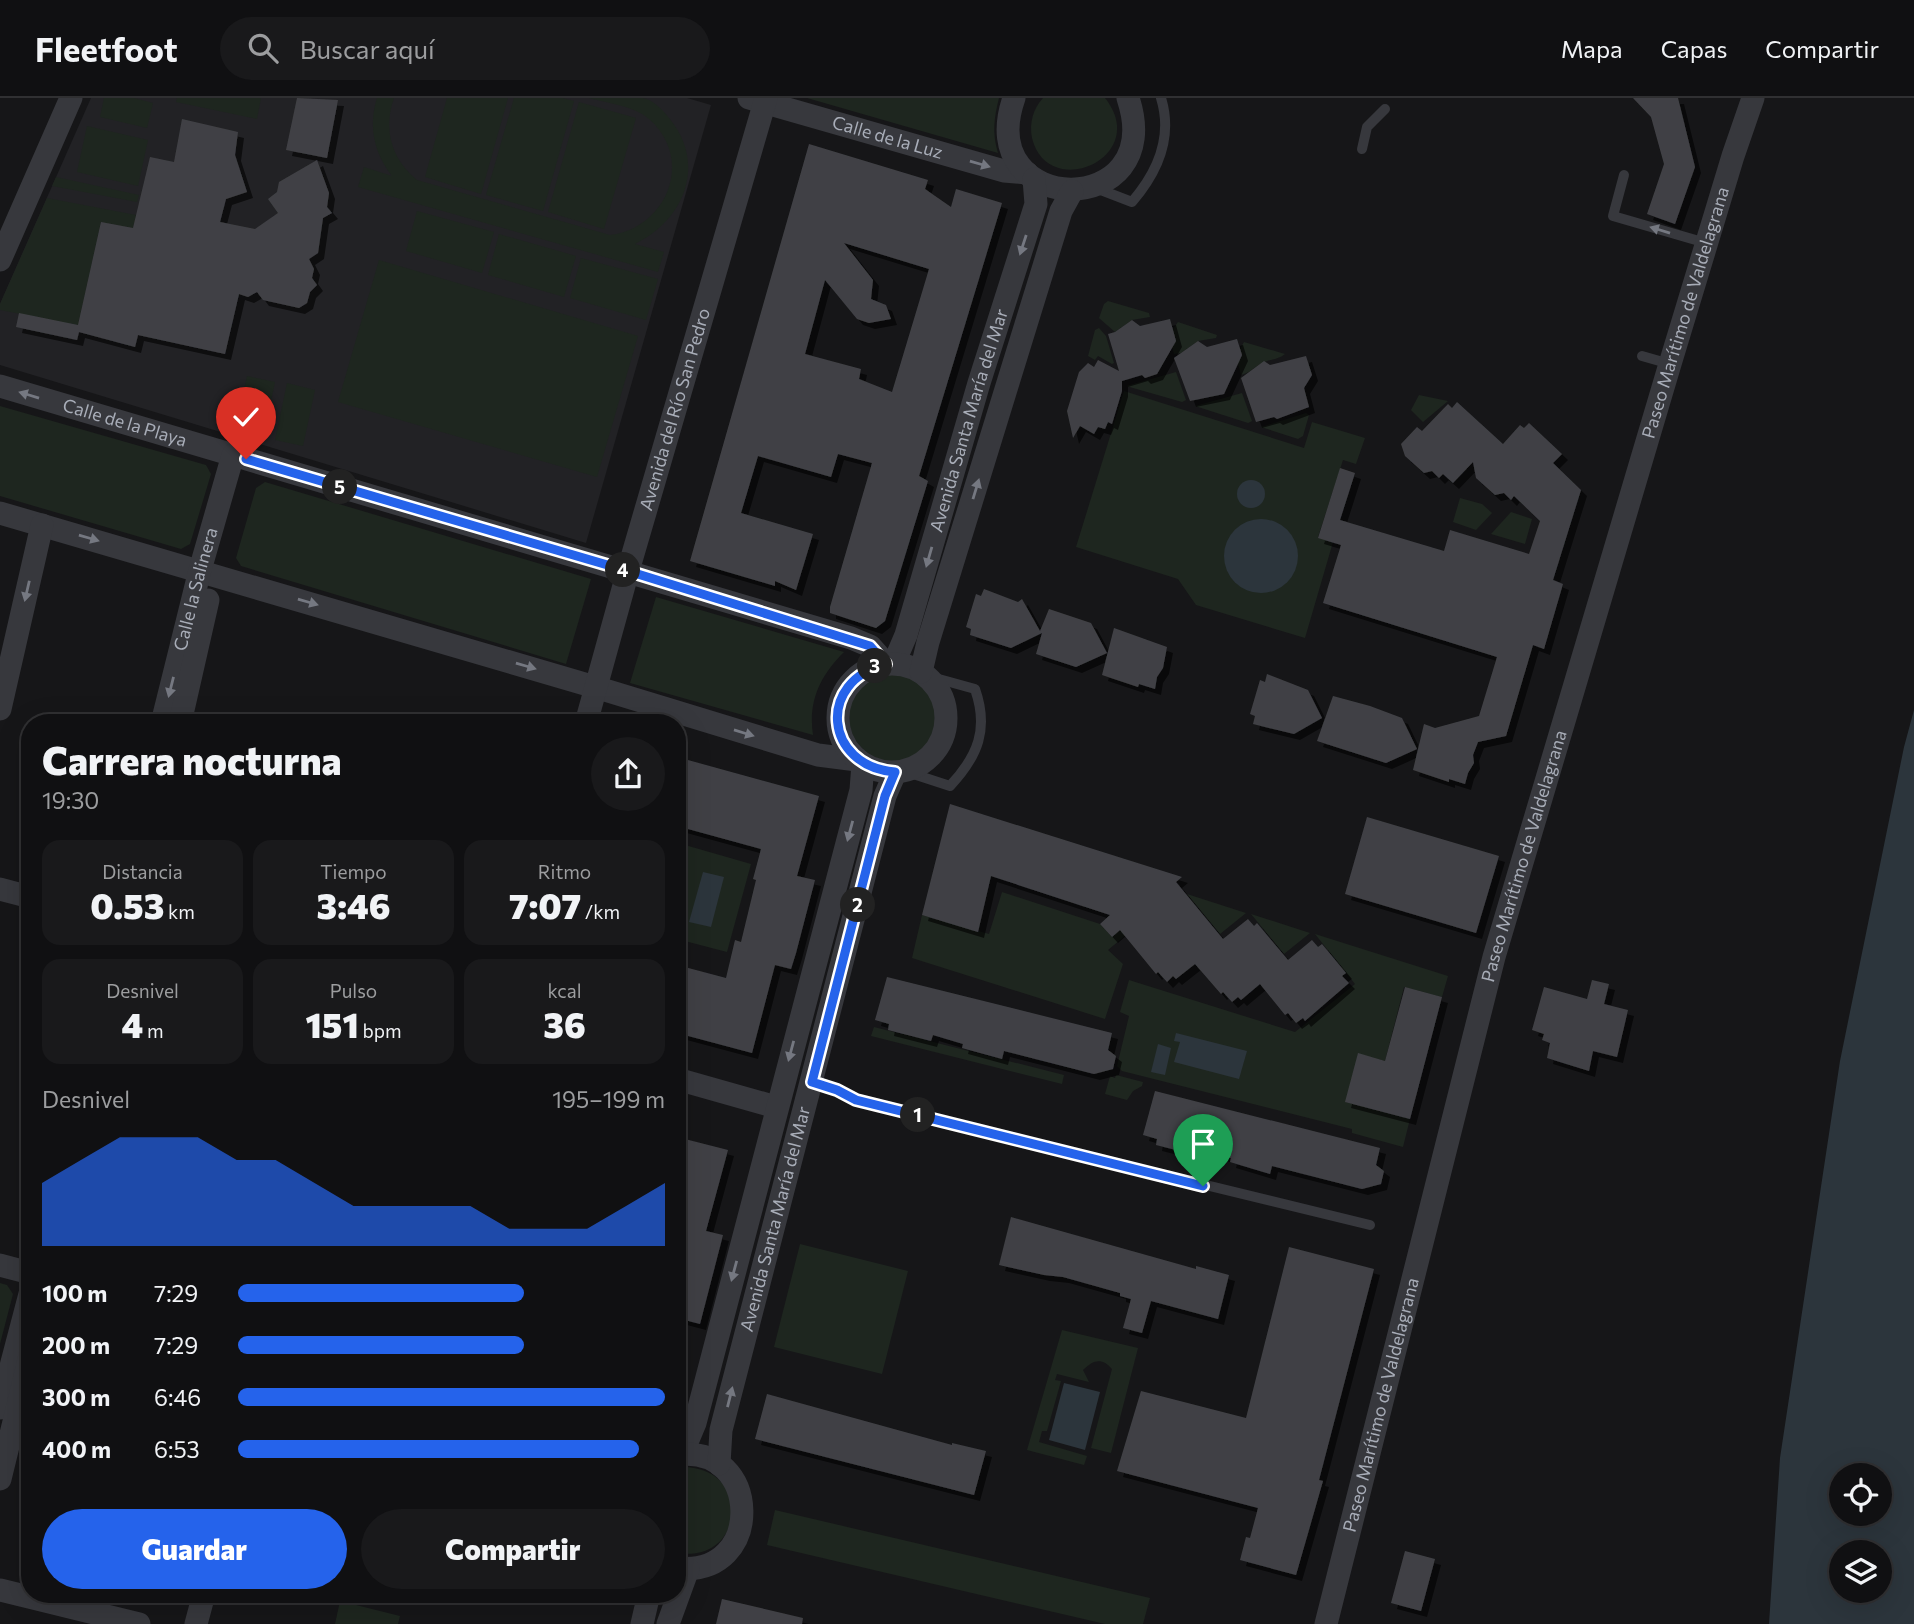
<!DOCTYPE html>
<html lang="es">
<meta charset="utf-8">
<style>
body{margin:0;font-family:Commissioner,sans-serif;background:#19191b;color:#f1f3f6;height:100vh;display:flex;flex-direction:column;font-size:26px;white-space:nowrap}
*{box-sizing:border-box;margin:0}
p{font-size:23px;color:#9c9d9f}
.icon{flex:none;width:38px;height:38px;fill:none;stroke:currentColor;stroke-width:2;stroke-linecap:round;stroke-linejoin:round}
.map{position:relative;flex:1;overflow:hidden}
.panel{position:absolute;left:21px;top:616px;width:665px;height:889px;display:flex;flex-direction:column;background:#101012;border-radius:28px;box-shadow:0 7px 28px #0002,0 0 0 2px #303032}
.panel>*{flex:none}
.controls{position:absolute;left:1829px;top:1365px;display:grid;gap:14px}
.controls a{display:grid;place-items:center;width:63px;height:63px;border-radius:50%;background:#101012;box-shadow:0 7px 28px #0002,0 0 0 2px #303032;font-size:35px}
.pin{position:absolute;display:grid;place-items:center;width:60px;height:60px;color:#fff;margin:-72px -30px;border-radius:50% 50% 50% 0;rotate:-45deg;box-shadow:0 0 7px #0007}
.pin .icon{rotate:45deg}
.km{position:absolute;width:35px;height:35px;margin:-18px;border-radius:50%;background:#222;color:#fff;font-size:19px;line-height:35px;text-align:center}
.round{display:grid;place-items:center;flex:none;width:74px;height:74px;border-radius:37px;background:#19191b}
.headline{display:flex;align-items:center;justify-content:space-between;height:119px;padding:0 21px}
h1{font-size:38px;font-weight:800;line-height:52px}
.figures{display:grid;grid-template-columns:repeat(3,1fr);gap:10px;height:119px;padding:7px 21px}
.figures div{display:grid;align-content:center;border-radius:18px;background:#19191b;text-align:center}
.figures b{font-size:35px;font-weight:800}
.figures small{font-size:19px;font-weight:400}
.figures p{font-size:19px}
.chart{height:196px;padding:14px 21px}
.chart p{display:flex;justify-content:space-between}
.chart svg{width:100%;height:126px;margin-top:7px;fill:#2563eb;opacity:.7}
.action{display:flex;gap:14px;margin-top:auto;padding:14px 21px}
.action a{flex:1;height:80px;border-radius:42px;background:#2563eb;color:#fff;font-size:28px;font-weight:800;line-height:80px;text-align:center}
.action a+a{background:#19191b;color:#f1f3f6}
ul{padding:0 21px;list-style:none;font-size:23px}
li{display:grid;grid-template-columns:112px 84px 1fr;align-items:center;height:52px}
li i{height:18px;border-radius:9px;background:#2563eb}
header{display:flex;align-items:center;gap:42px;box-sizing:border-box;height:98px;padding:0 35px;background:#101012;border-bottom:2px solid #303032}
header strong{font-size:33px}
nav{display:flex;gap:38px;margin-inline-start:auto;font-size:24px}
.search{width:490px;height:63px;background:#19191b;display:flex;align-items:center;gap:18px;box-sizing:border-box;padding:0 24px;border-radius:38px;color:#9c9d9f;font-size:26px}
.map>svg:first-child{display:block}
.built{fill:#222225}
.green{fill:#1e261f}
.water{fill:#2c353c;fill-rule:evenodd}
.building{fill:#404145;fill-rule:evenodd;filter:url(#shadow)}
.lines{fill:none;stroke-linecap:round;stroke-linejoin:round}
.service{stroke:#37383d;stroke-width:10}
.minor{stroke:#37383d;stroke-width:23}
.oneway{fill:#757881}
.route-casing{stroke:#fff;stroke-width:14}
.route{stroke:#2563eb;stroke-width:9}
.labels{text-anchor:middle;stroke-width:5;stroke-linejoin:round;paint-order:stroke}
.street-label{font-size:18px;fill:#a8adb8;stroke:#111113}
</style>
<header>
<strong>Fleetfoot</strong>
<div class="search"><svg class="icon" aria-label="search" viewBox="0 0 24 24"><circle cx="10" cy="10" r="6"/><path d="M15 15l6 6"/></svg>Buscar aquí</div>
<nav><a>Mapa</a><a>Capas</a><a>Compartir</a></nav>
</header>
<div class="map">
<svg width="1914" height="1526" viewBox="0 0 1914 1526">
<defs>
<filter id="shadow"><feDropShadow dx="6" dy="6" stdDeviation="0" flood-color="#0009"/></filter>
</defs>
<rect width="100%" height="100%" fill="#161618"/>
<!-- built -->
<polygon class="built" points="91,0 687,0 711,7 586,445 0,267 0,206"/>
<!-- green -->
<g class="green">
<polygon points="104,0 134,0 153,5 147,30 100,19"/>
<polygon points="177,0 261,0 257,21 176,4"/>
<path d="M377,0H394C383,31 391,61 417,82L610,137C667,130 695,61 649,21C635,8 607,5 589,0C606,0 627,0 643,0C653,2 663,12 669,20C707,65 685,122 635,146L664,154L658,174L358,89L364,69L392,78C374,55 368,28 377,0Z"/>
<polygon points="447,0 508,0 481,96 425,79"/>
<polygon points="514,0 563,0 574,3 543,113 486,97"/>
<path d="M807,0H999C994,20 992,35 998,55Z"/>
<path d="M1043,0H1105C1152,59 1048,105 1032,40C1029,25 1033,11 1043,0Z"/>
<polygon points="579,4 636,20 604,131 548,114"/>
<polygon points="87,28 148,42 138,88 77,74"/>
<polygon points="56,79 139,97 137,104 52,88"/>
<polygon points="47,100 136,117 133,130 101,124 78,227 0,212 0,206"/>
<polygon points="417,113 494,134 482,175 406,153"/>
<polygon points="499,136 576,158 564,199 488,177"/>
<polygon points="581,160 658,181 646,222 570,200"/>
<polygon points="379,162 638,238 597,379 338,304"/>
<polygon points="1108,203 1149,215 1150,219 1132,222 1115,234 1099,220 1104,206"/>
<polygon points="1178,224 1217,237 1216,240 1198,243 1181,255 1174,256 1170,241 1173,240 1173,231"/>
<polygon points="1099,230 1106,238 1114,265 1112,266 1098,258 1095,262 1088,258 1095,232"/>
<path d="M1244,244L1285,256C1278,262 1270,261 1262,265C1254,269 1250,275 1241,277L1237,262L1240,261L1242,257L1240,251Z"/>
<polygon points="1176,274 1186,302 1182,304 1126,288"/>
<polygon points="247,278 275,284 263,341 235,335"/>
<polygon points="287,285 315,292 303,348 275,342"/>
<polygon points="1124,293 1304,350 1312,324 1365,340 1356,366 1343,362 1318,439 1333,444 1305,540 1196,507 1178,481 1076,449"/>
<polygon points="1242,295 1252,323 1248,325 1195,308"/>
<polygon points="1419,297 1448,303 1423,324 1411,312"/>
<polygon points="0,308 206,367 211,376 190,446 181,451 0,398"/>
<polygon points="1306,315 1309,317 1303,338 1298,341 1261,329"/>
<polygon points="265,384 591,481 566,566 241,468 236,460 256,390"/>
<polygon points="1460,400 1482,406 1492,415 1476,432 1453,424"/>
<polygon points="1511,414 1532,421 1525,446 1491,436"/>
<path d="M656,499L844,554C820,578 808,603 813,637L630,585Z"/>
<circle cx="893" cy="619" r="44"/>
<polygon points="685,747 751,766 727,854 677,841 677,777"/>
<polygon points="1002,794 1100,826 1112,839 1124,829 1162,807 1108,852 1123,866 1105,921 912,860 922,817 989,836"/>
<polygon points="1187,796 1246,815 1220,836"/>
<polygon points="1251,816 1310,835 1284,856"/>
<polygon points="1315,836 1448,878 1442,899 1404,889 1385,963 1358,956 1346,1004 1410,1021 1403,1049 1352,1035 1352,1031 1122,973 1117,968 1129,918 1120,914 1129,882 1295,934 1355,886"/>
<polygon points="874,929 1064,977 1062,986 871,938"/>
<polygon points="1116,977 1143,984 1142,988 1133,993 1127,1002 1105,996 1110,978 1115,980"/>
<polygon points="800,1146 908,1173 882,1276 774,1249"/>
<polygon points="0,1185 7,1187 13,1196 0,1246"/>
<path d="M1062,1232L1138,1250L1111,1355L1091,1350L1112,1271C1102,1259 1093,1262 1083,1272L1089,1284L1057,1276L1055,1282L1061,1283L1047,1333H1042L1039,1344L1087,1358L1084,1367L1027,1352Z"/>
<path d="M682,1369C754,1369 745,1466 677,1455V1370Z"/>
<polygon points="775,1412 1150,1500 1143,1526 1105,1526 767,1447"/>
<polygon points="340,1503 400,1518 398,1526 335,1526"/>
</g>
<!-- water -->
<g class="water">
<circle cx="1251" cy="396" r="14"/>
<circle cx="1261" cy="458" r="37"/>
<path d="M1914,612V1526H1769L1780,1360L1840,963L1904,649ZM1841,1377H1880V1416H1841ZM1841,1454H1880V1493H1841Z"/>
<polygon points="703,774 724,779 711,829 689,824"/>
<polygon points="1176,935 1247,953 1239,981 1174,964 1180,944 1174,943"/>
<polygon points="1158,946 1171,950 1165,977 1151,974"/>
<polygon points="1064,1285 1100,1294 1085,1352 1049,1342"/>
</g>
<!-- building -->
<g class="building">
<polygon points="297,0 338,2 327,60 286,52"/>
<polygon points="1633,0 1678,0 1695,69 1675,126 1647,116 1664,66 1651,19"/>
<polygon points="182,21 238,34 235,57 247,94 226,101 220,124 255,131 278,115 268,101 277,94 279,84 317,62 329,95 327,109 332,115 323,120 318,155 309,161 314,171 312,180 317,187 310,194 307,205 299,210 263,202 257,194 248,199 239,196 225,256 138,237 135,249 79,234 77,242 16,229 19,215 78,227 101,124 133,130 150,59 174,64"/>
<path d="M809,46L928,82L925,91L951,109L956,91L1002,105L919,378L928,383L885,523L876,530L830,515V509L872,365L838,356L831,379L758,358L741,415L813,436L796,492L775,483V488L690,463ZM844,145L929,171L892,294L859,281L861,271L805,256L825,182L857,221L869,225L891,221L886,207L871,201L873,182Z"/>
<polygon points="1170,221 1176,243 1157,276 1145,280 1142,277 1122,283 1122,282 1122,293 1112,326 1108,324 1105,331 1098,329 1094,336 1080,328 1073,340 1067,313 1079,274 1088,265 1094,269 1098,262 1119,273 1108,236 1115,234 1132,222 1140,228"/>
<polygon points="1237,241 1242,257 1224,296 1190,303 1174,260 1198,243 1207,249"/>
<polygon points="1306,258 1312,277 1304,290 1309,309 1277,321 1274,319 1256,324 1241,280 1264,263 1270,267"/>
<polygon points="1457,304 1503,346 1520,327 1524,330 1529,325 1562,356 1553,365 1581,392 1553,482 1563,486 1544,551 1533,547 1506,638 1478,644 1473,657 1474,665 1468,675 1465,686 1449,681 1449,684 1413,672 1424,626 1435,630 1479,618 1497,559 1323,505 1341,447 1318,440 1340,370 1355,375 1340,422 1444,453 1450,432 1529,456 1540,423 1514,398 1511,402 1504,395 1495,397 1476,380 1473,364 1453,385 1443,376 1439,380 1432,373 1424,375 1405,358 1401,346 1417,329 1422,333 1448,306 1452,310"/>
<polygon points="984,491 1018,504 1022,501 1040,533 1049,511 1091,525 1107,555 1076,569 1036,556 1042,535 1011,550 970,537 971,531 966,529 976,496 981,498"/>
<polygon points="1114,530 1167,549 1163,570 1157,579 1155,591 1139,586 1138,589 1102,577"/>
<polygon points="1267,576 1308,592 1322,620 1294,636 1253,626 1255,618 1250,616 1260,582 1265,584"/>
<polygon points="1333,598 1370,608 1402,620 1417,651 1386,665 1317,643"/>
<polygon points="677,659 819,698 797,778 815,782 796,855 791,871 775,867 752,955 677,935 677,867 726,880 735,842 741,844 756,782 753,781 761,751 677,728"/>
<polygon points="950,706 1182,779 1176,784 1223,841 1248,821 1254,828 1257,825 1288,862 1312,842 1318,849 1322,846 1346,875 1342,878 1349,885 1305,923 1303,920 1296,925 1288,915 1285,917 1260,886 1241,902 1238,899 1232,904 1223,894 1221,896 1195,866 1176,881 1173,878 1167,884 1158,874 1156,876 1120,832 1112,839 1100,826 1110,817 991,778 978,834 922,817"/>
<polygon points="1367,719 1499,758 1476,835 1345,796"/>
<polygon points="887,879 1112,935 1108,952 1116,958 1113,971 1094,976 1004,953 1002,961 962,950 963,946 933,937 931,943 888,932 889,926 875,922"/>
<polygon points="1592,882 1609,886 1604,906 1628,912 1617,959 1593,953 1589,973 1547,960 1550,945 1542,942 1544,936 1532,932 1544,889 1587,901"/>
<polygon points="1405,889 1442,899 1410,1021 1345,1004 1358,955 1385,963"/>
<polygon points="1155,993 1380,1050 1376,1067 1384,1073 1381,1086 1362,1091 1272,1068 1270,1076 1230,1064 1231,1060 1201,1052 1200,1058 1156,1047 1157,1041 1143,1037"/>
<polygon points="677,1039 728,1052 706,1133 723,1137 700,1226 677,1220"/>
<polygon points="1011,1119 1196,1171 1196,1168 1229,1177 1218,1221 1151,1203 1142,1235 1123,1230 1131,1201 1120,1198 1120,1195 1063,1179 1044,1177 999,1167"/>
<polygon points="1289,1149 1374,1171 1319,1382 1323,1383 1296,1477 1240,1462 1246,1439 1250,1440 1258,1410 1117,1373 1141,1293 1246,1320"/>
<polygon points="767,1296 952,1347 952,1345 986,1353 974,1397 755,1341"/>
<polygon points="1405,1453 1435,1461 1421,1513 1391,1505"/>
<polygon points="722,1501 803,1520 802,1526 716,1526"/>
</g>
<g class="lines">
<!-- service -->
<g class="service">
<polyline points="1362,51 1367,29 1385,11"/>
<polyline points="1624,77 1613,118 1706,145"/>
<path d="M1093,89L1132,104C1157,75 1173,39 1161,0"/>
<polyline points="1642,258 1670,266"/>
<path d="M904,673L950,688C978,658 989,631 975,591L928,578"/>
<polyline points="812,984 837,992 856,1002 1370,1127"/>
</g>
<!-- minor -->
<g class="minor">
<path id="s1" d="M749,0L1004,73L1027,75"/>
<path d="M1014,0C972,120 1169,123 1128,0"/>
<polyline points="0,162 71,0"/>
<path id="s2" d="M0,288L851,540L870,548L886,566"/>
<polyline points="0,415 595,589 818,657 857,662"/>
<path id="s3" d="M894,565L906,537L979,285L1036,106L1034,81"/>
<circle cx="892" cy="620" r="54"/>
<polyline points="921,574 928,544 1061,113 1072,93"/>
<polyline points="0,611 42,427"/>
<path id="s4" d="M162,625L200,472L233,357"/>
<polyline points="180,625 208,502"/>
<path id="s5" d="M586,625L628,473L766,0"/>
<polyline points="0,791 30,799"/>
<polyline points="677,981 776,1009"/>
<polyline points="0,1167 30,1175"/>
<polyline points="0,1310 30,1196"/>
<polyline points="682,1356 695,1325 861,692 863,666"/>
<path d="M677,1357C761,1345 766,1480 677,1470"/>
<path id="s6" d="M719,1366L721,1332L885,698L895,675"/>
<polyline points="0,1381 30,1258"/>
<polyline points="0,1492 139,1526"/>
<polyline points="196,1526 204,1496"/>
<polyline points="642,1526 649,1496"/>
<polyline points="668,1526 688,1471"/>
<path id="s7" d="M1326,1526L1494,859L1670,266L1733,58L1753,0"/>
</g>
</g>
<!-- one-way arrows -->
<defs><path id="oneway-solid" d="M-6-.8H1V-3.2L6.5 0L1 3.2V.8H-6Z" transform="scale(1.75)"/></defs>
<g class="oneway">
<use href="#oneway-solid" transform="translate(980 66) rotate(16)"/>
<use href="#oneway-solid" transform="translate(1660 132) rotate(-163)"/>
<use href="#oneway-solid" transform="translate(1023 147) rotate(108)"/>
<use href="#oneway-solid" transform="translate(29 297) rotate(-163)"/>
<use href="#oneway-solid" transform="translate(976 391) rotate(-73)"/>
<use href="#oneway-solid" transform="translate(89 440) rotate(16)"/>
<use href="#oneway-solid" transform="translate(929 459) rotate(106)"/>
<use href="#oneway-solid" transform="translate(27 493) rotate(103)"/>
<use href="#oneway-solid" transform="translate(308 504) rotate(16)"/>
<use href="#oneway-solid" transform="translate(526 568) rotate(16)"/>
<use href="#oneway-solid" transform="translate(171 589) rotate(104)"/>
<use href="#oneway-solid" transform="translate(744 635) rotate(17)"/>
<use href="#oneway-solid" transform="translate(850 733) rotate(105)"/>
<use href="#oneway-solid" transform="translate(791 953) rotate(105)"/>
<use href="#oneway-solid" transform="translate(734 1173) rotate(105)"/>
<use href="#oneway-solid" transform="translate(730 1299) rotate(-76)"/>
</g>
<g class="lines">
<defs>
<path id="route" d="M246,361L628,473L870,548L886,566C816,583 824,668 895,674L885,698L812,984L837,992L856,1002L1203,1088"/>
</defs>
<!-- route casing -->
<use href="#route" class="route-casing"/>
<!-- route -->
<use href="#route" class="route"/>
</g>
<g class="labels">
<!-- street labels -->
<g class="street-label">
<text dy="6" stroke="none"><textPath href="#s1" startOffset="144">Calle de la Luz</textPath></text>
<text dy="6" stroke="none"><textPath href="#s7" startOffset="1360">Paseo Marítimo de Valdelagrana</textPath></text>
<text dy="6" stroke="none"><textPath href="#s5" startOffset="326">Avenida del Río San Pedro</textPath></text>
<text dy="6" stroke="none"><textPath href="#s3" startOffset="254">Avenida Santa María del Mar</textPath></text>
<text dy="6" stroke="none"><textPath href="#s2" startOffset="130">Calle de la Playa</textPath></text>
<text dy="6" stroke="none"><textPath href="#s4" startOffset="138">Calle la Salinera</textPath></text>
<text dy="6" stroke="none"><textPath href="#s7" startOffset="793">Paseo Marítimo de Valdelagrana</textPath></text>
<text dy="6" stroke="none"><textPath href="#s6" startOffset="252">Avenida Santa María del Mar</textPath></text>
<text dy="6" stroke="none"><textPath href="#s7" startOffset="226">Paseo Marítimo de Valdelagrana</textPath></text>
</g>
</g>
</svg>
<div class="controls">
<a><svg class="icon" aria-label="locate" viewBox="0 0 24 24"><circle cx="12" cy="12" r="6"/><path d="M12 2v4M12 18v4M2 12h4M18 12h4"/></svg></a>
<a><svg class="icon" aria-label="layers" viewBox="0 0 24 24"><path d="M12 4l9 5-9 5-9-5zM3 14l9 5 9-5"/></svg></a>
</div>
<div class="pin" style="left:1203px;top:1088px;background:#1e9e55"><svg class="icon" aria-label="arrive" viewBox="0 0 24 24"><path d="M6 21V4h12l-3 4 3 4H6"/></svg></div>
<div class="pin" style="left:246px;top:361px;background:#d93025"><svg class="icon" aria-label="check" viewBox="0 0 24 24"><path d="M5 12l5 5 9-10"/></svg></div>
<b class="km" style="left:918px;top:1017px">1</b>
<b class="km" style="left:858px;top:807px">2</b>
<b class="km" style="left:875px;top:568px">3</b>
<b class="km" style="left:623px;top:472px">4</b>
<b class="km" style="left:340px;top:389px">5</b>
<section class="panel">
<div class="headline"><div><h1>Carrera nocturna</h1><p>19:30</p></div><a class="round"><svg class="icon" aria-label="share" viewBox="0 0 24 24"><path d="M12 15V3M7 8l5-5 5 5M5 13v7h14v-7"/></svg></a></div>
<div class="figures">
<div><p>Distancia</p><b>0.53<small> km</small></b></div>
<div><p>Tiempo</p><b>3:46</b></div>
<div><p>Ritmo</p><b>7:07<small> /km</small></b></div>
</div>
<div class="figures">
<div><p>Desnivel</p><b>4<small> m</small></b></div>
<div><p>Pulso</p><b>151<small> bpm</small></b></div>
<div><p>kcal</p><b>36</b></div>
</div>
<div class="chart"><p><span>Desnivel</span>195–199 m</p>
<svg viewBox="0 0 160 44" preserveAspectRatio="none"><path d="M0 44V22L10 14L20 6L30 6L40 6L50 14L60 14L70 22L80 30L90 30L100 30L110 30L120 38L130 38L140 38L150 30L160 22V44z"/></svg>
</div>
<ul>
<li><b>100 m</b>7:29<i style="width:67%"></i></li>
<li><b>200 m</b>7:29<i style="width:67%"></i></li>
<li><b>300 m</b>6:46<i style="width:100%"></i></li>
<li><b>400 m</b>6:53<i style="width:94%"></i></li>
</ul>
<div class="action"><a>Guardar</a><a>Compartir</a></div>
</section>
</div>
